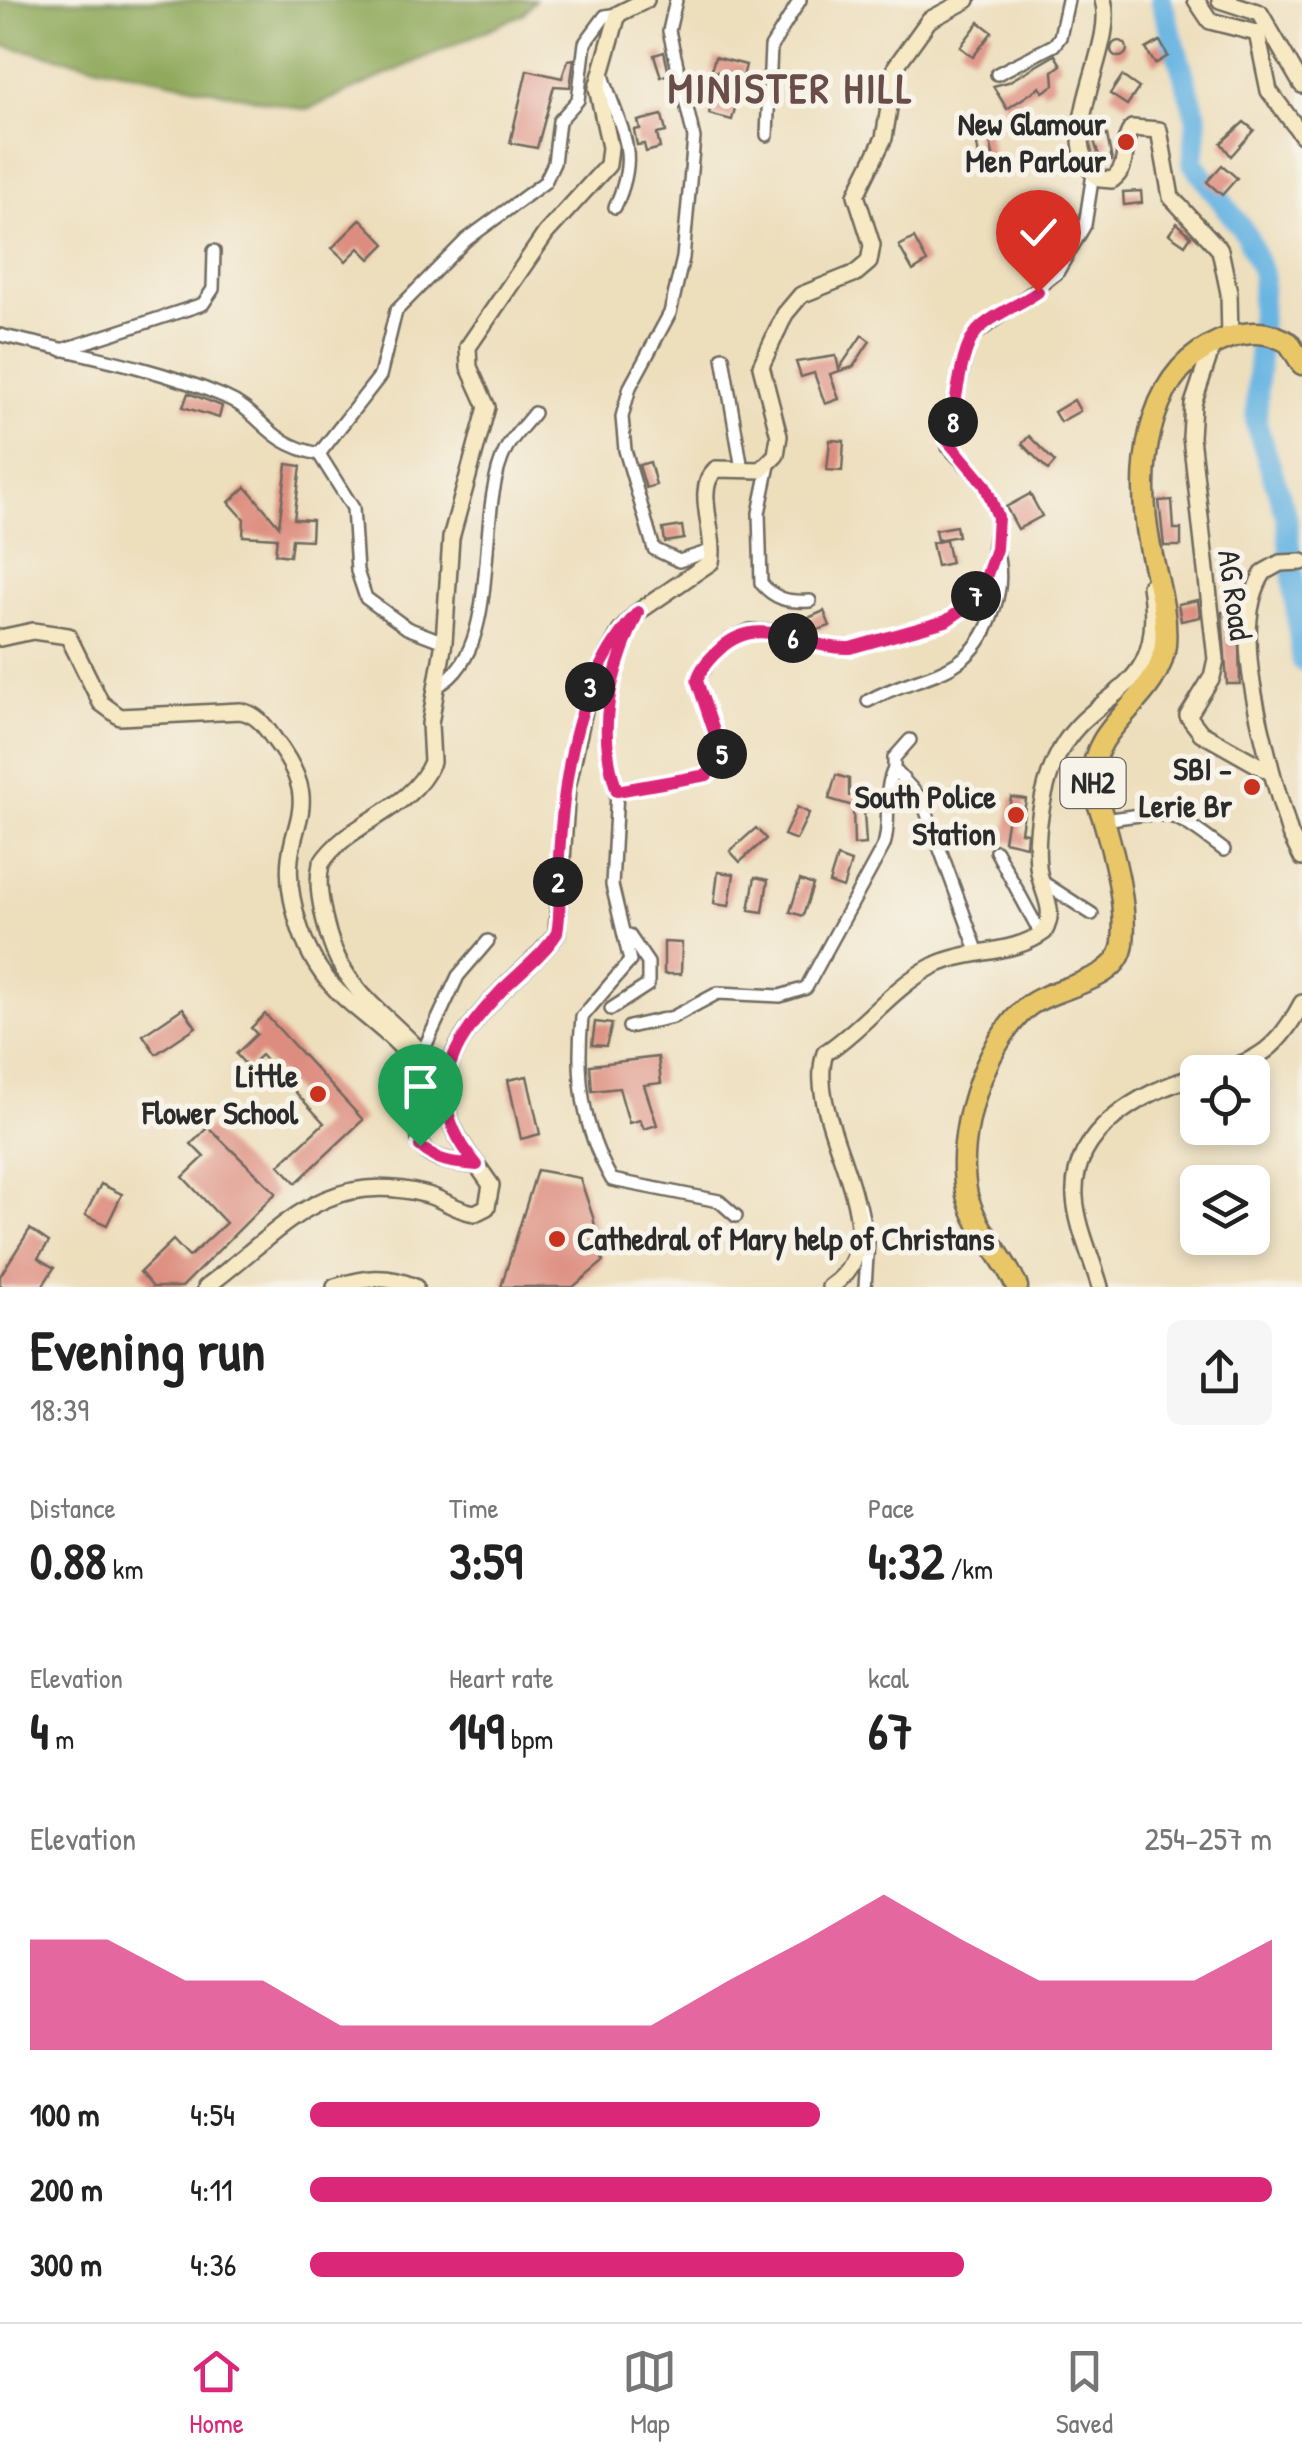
<!DOCTYPE html>
<meta charset="utf-8">
<style>
body{margin:0;font-family:"Patrick Hand",sans-serif;background:#f6f6f6;color:#222;height:100vh;display:flex;flex-direction:column;font-size:38px;white-space:nowrap}
*{box-sizing:border-box;margin:0}
p{font-size:32px;color:#767676}
.icon{flex:none;width:55px;height:55px;fill:none;stroke:currentColor;stroke-width:2;stroke-linecap:round;stroke-linejoin:round}
.map{position:relative;height:1287px;overflow:hidden}
.sheet{display:flex;flex-direction:column;background:#fff;flex:1}
.sheet>*{flex:none}
.controls{position:absolute;left:1180px;top:1055px;display:grid;gap:20px}
.controls a{display:grid;place-items:center;width:90px;height:90px;border-radius:15px;background:#fff;box-shadow:0 5px 15px #0003;font-size:50px}
.pin{position:absolute;display:grid;place-items:center;width:85px;height:85px;color:#fff;margin:-102px -42px;border-radius:50% 50% 50% 0;rotate:-45deg;box-shadow:0 0 10px #0007}
.pin .icon{rotate:45deg}
.km{position:absolute;width:50px;height:50px;margin:-25px;border-radius:50%;background:#222;color:#fff;font-size:28px;line-height:50px;text-align:center}
.round{display:grid;place-items:center;flex:none;width:105px;height:105px;border-radius:15px;background:#f6f6f6}
.head{display:flex;align-items:center;justify-content:space-between;height:170px;padding:0 30px}
h1{font-size:55px;font-weight:700;line-height:75px}
.metrics{display:grid;grid-template-columns:repeat(3,1fr);gap:15px;height:170px;padding:10px 30px}
.metrics div{display:grid;align-content:center}
.metrics b{font-size:50px;font-weight:700}
.metrics small{font-size:28px;font-weight:400}
.metrics p{font-size:28px}
.chart{height:280px;padding:20px 30px}
.chart p{display:flex;justify-content:space-between}
.chart svg{width:100%;height:180px;margin-top:10px;fill:#db2777;opacity:.7}
ul{padding:0 30px;list-style:none;font-size:32px}
li{display:grid;grid-template-columns:160px 120px 1fr;align-items:center;height:75px}
li i{height:25px;border-radius:12px;background:#db2777}
.dock{display:flex;justify-content:space-around;align-items:center;height:140px;border-top:2px solid #e0e0e0;background:#fff;font-size:28px;color:#767676}
.dock a{display:grid;justify-items:center;gap:5px}
.dock .selected{color:#db2777}
.map>svg:first-child{display:block}
.forest{fill:#8ea85a;stroke:#5c6a42;stroke-width:2.5}
.lines{fill:none;stroke-linecap:round;stroke-linejoin:round}
.river{stroke:#69b5e2;stroke-width:22}
.building{fill:#dd8d7f}
.street-casing{stroke:#6f6a5e;stroke-width:16}
.secondary-casing{stroke:#6f6a5e;stroke-width:20}
.highway-casing{stroke:#6f6a5e;stroke-width:25}
.street{stroke:#fff;stroke-width:11}
.secondary{stroke:#f6e9c3;stroke-width:15}
.highway{stroke:#e9c769;stroke-width:20}
.route-casing{stroke:#fff;stroke-width:20}
.route{stroke:#db2777;stroke-width:12}
.poi-dot{fill:#c8321e;stroke:#f7f3e8;stroke-width:4}
.labels{text-anchor:middle;stroke-width:10;stroke-linejoin:round;paint-order:stroke}
.shield{fill:#f7f3e8;stroke:#686764;stroke-width:2.5}
.shield-label{font-size:30px;font-weight:bold;fill:#2b2b2b}
.poi-label{font-size:32px;font-weight:bold;fill:#2b2b2b;stroke:#f7f3e8;text-anchor:end}
.street-label{font-size:32px;fill:#2b2b2b;stroke:#f7f3e8}
.district-label{font-size:42px;font-weight:bold;letter-spacing:2.5px;fill:#694d48;stroke:#f7f3e8}
</style>
<div class="map">
<svg width="1302" height="1287" viewBox="0 0 1302 1287">
<rect width="100%" height="100%" fill="#f7f3e8"/>
<filter id="ink" filterUnits="userSpaceOnUse"><feTurbulence type="fractalNoise" baseFrequency=".01" numOctaves="2"/><feDisplacementMap in="SourceGraphic" scale="20" xChannelSelector="R" yChannelSelector="G"/><feConvolveMatrix kernelMatrix="1 2 1 2 8 2 1 2 1" color-interpolation-filters="sRGB"/></filter>
<filter id="wash" filterUnits="userSpaceOnUse"><feTurbulence type="fractalNoise" baseFrequency=".0048" numOctaves="4" result="noise"/><feDisplacementMap in="SourceGraphic" scale="40" xChannelSelector="R" yChannelSelector="G"/><feGaussianBlur stdDeviation="2.25" result="paint"/><feColorMatrix in="noise" values="0 0 0 0 0 0 0 0 0 0 0 0 0 0 0 0 0 1.4 0 .05"/><feComposite in="paint" operator="in"/></filter>
<g filter="url(#wash)">
<rect width="100%" height="100%" fill="#eddebc"/>
<!-- forest -->
<polygon class="forest" points="0,0 535,0 523,14 307,110 0,45"/>
<g class="lines">
<!-- river -->
<polyline class="river" points="1161,0 1197,119 1193,163 1246,234 1263,274 1256,423 1286,515 1302,661"/>
</g>
<g id="blocks">
<!-- building -->
<g class="building">
<polygon points="979,22 992,32 973,57 960,47"/>
<circle cx="1119" cy="49" r="8"/>
<polygon points="1160,41 1168,56 1155,64 1146,49"/>
<polygon points="664,52 669,74 661,77 654,55"/>
<polygon points="1055,55 1061,65 1053,71 1054,85 1043,92 1040,87 1007,109 993,86 1008,82"/>
<polygon points="715,57 746,65 732,120 709,114 718,72 711,71"/>
<polygon points="574,59 570,87 554,86 537,148 510,143 527,70 562,78 568,60"/>
<polygon points="1122,76 1139,88 1127,105 1110,94"/>
<polygon points="662,115 666,132 657,134 660,148 646,152 644,144 637,145 634,130 640,129 638,121"/>
<polygon points="1244,122 1254,130 1231,156 1221,143"/>
<polygon points="988,130 993,155 979,157 975,132"/>
<polygon points="1107,135 1112,161 1101,162 1093,138"/>
<polygon points="1222,165 1237,178 1222,195 1207,182"/>
<polygon points="1141,191 1142,203 1124,205 1123,192"/>
<polygon points="361,219 385,244 370,259 359,248 346,261 332,248"/>
<polygon points="1177,223 1191,236 1185,245 1169,234"/>
<polygon points="914,238 927,262 913,271 899,246"/>
<polygon points="862,335 870,341 853,367 830,374 839,399 825,404 814,373 801,377 796,362 836,356 839,369"/>
<polygon points="188,393 222,406 219,418 183,407"/>
<polygon points="1074,400 1080,411 1060,422 1054,412"/>
<polygon points="1029,436 1055,462 1048,470 1022,444"/>
<polygon points="830,440 844,441 842,471 827,470"/>
<polygon points="650,462 656,485 646,488 639,465"/>
<polygon points="287,464 301,466 294,519 312,520 311,540 292,539 290,556 275,554 277,538 243,536 244,519 229,502 246,487 279,526"/>
<polygon points="1030,494 1042,516 1018,529 1006,507"/>
<polygon points="1172,500 1174,529 1181,529 1181,546 1164,546 1159,501"/>
<polygon points="682,526 684,539 665,542 663,529"/>
<polygon points="956,526 958,536 937,540 935,530"/>
<polygon points="946,540 951,563 937,566 932,543"/>
<polygon points="1198,600 1200,617 1181,621 1178,604"/>
<polygon points="1238,610 1240,684 1227,684 1222,612"/>
<polygon points="824,611 830,626 812,632 806,619"/>
<polygon points="836,775 849,779 849,796 863,795 866,844 854,845 853,806 829,799"/>
<polygon points="1011,797 1026,799 1021,832 1027,833 1026,846 1004,841"/>
<polygon points="797,807 809,813 796,840 784,835"/>
<polygon points="756,828 766,839 740,862 730,851"/>
<polygon points="837,857 851,862 843,888 829,883"/>
<polygon points="718,872 734,874 729,906 714,904"/>
<polygon points="755,877 768,880 763,912 749,910"/>
<polygon points="800,880 813,885 803,916 790,912"/>
<polygon points="664,942 682,943 681,974 664,974"/>
<polygon points="183,1008 196,1027 156,1054 143,1035"/>
<polygon points="265,1014 363,1120 296,1183 279,1165 324,1123 261,1055 248,1067 236,1054 257,1034 251,1028"/>
<polygon points="595,1022 612,1024 606,1046 592,1045"/>
<polygon points="658,1057 661,1083 644,1085 657,1125 644,1129 640,1120 629,1123 619,1088 592,1091 590,1065"/>
<polygon points="527,1076 540,1134 521,1139 508,1080"/>
<polygon points="208,1127 276,1193 182,1287 153,1287 140,1272 173,1240 189,1257 226,1223 183,1177 204,1157 191,1144"/>
<polygon points="537,1170 580,1178 593,1217 603,1262 573,1287 501,1287"/>
<polygon points="101,1184 122,1194 107,1225 85,1215"/>
<polygon points="30,1229 49,1242 38,1258 54,1268 42,1287 0,1287 0,1276"/>
</g>
</g>
</g>
<g filter="url(#ink)">
<use href="#blocks" fill-opacity="0" stroke="#6f6a5e" stroke-width="2.5"/>
<g class="lines">
<defs>
<g id="street">
<polyline points="676,0 669,31 694,138 683,258 670,313 630,387 622,417 625,450 654,549 679,561 713,550"/>
<path d="M602,71C617,128 643,147 615,207"/>
<polyline points="997,74 1054,45 1060,37 1068,0"/>
<polyline points="767,135 771,47 800,0"/>
<path d="M0,335C74,353 152,366 223,396C264,413 263,442 319,454L380,376L396,311L466,240L545,182L554,163L559,121L578,100L585,43L605,16L618,14"/>
<polyline points="62,350 203,304 213,289 214,251"/>
<polyline points="723,357 742,469"/>
<polyline points="319,454 353,508 357,571 366,598 407,628 444,642"/>
<path d="M769,465L759,513L761,583C775,600 789,602 810,601"/>
<path d="M634,620C608,678 596,730 617,791L707,775L723,758L697,681L712,657L730,639L750,630L773,631L833,648H850L946,621L972,603L991,567L998,517L985,485L948,447L947,440L970,339L1057,273L1085,225L1093,174"/>
<path d="M438,686C505,648 473,514 506,449C512,437 525,425 534,413"/>
<path d="M868,701C920,671 969,681 992,615C1000,593 1002,576 997,553"/>
<polyline points="910,740 894,758 894,769 922,800 978,953"/>
<path d="M617,791L612,885L630,961L582,1017C576,1076 582,1128 612,1180L719,1201L736,1216"/>
<path d="M1104,820C1172,810 1169,809 1224,850"/>
<polyline points="996,851 1041,934"/>
<polyline points="1041,881 1092,914"/>
<polyline points="611,1009 648,985 648,963 629,935"/>
<path d="M629,1027L673,1017L718,993L780,996L806,988L884,845C892,820 882,792 894,769"/>
<polyline points="422,1053 458,976 488,941"/>
<polyline points="860,1205 868,1241 865,1287"/>
</g>
<g id="secondary">
<path d="M1103,0C1118,47 1049,140 1100,179L1112,180C1132,165 1119,145 1132,128L1159,130L1171,197L1220,250L1229,293L1230,338"/>
<polyline points="1196,0 1210,21 1257,33 1269,91 1302,135"/>
<polyline points="1220,0 1260,13 1302,85"/>
<polyline points="1213,344 1193,404 1191,437 1216,659 1212,677 1188,716 1201,733 1272,773 1290,834 1302,858"/>
<path d="M0,638L33,631L68,636L101,703L120,717L240,711C257,714 264,725 274,739C332,815 277,821 292,898C313,1003 366,1000 424,1072C426,1133 393,1158 477,1165L491,1185L487,1207L475,1213C456,1211 442,1198 424,1194C321,1168 280,1233 206,1287"/>
<path d="M1272,773C1259,718 1230,624 1264,572L1280,563L1302,562"/>
<path d="M424,1072L422,1053C375,1003 339,989 324,917C320,899 317,882 321,864C349,820 411,812 432,762L430,724L444,642L451,538L487,407L469,367L468,347L546,233L608,165L610,147L597,88L618,14L646,0"/>
<path d="M1212,1072C1259,1063 1280,1045 1302,1003"/>
<path d="M477,1165C420,1096 446,1049 503,989C521,971 543,954 557,933L567,788L588,692L620,632L638,612L711,562C717,533 693,490 716,469L761,470L776,455L779,436L761,366L785,314L801,295L856,273L869,262L872,245L856,195L884,138L896,66L929,20L967,0"/>
<path d="M335,1287C364,1278 386,1274 415,1287"/>
<path d="M830,1287C908,1235 802,1123 825,1053C865,1027 891,988 933,966C967,949 1013,955 1044,932C1058,907 1040,892 1038,866C1035,834 1042,789 1056,759C1089,685 1169,701 1150,586"/>
<path d="M1100,1287C1092,1258 1077,1227 1075,1197C1071,1130 1143,1091 1198,1076"/>
</g>
<path id="highway" d="M1017,1287C1003,1254 976,1231 967,1195C954,1138 983,1045 1027,1007C1054,985 1119,984 1123,943C1127,906 1115,860 1105,824C1101,809 1094,797 1093,781C1089,723 1159,702 1165,645C1168,610 1155,575 1149,541C1137,474 1144,381 1210,346C1235,332 1264,327 1289,343L1302,364"/>
</defs>
<!-- street casing -->
<use href="#street" class="street-casing"/>
<!-- secondary casing -->
<use href="#secondary" class="secondary-casing"/>
<!-- highway casing -->
<use href="#highway" class="highway-casing"/>
<!-- street -->
<use href="#street" class="street"/>
<!-- secondary -->
<use href="#secondary" class="secondary"/>
<!-- highway -->
<use href="#highway" class="highway"/>
</g>
</g>
<g class="lines" filter="url(#ink)">
<defs>
<path id="route" d="M420,1146C437,1162 454,1163 477,1165C420,1097 447,1048 503,989C521,971 544,954 557,933C562,908 558,882 559,856C564,771 578,677 638,612C611,673 595,726 617,791L707,775L723,758L697,681C700,668 710,658 720,649C761,611 803,650 850,648L946,621L972,603L984,583L996,549L998,517L985,485L947,440C957,411 958,352 977,331C992,315 1019,305 1038,292"/>
</defs>
<!-- route casing -->
<use href="#route" class="route-casing"/>
<!-- route -->
<use href="#route" class="route"/>
</g>
<!-- markers -->
<g class="poi-dot">
<circle cx="1126" cy="142" r="10"/>
<circle cx="1252" cy="787" r="10"/>
<circle cx="1016" cy="815" r="10"/>
<circle cx="318" cy="1094" r="10"/>
<circle cx="557" cy="1239" r="10"/>
</g>
<g class="labels">
<!-- shield labels -->
<rect class="shield" x="1060.5" y="758" width="65" height="50" rx="8"/>
<g class="shield-label">
<text x="1093" y="793">NH2</text>
</g>
<!-- poi labels -->
<g class="poi-label">
<text x="1106" y="135">New Glamour<tspan x="1106" dy="37">Men Parlour</tspan></text>
<text x="1232" y="780">SBI -<tspan x="1232" dy="37">Lerie Br</tspan></text>
<text x="996" y="808">South Police<tspan x="996" dy="37">Station</tspan></text>
<text x="298" y="1087">Little<tspan x="298" dy="37">Flower School</tspan></text>
<text x="577" y="1250" text-anchor="start">Cathedral of Mary help of Christans</text>
</g>
<!-- street labels -->
<g class="street-label">
<text transform="translate(1235 595) rotate(82)" y="11">AG Road</text>
</g>
<!-- district labels -->
<g class="district-label">
<text x="791" y="103">MINISTER HILL</text>
</g>
</g>
</svg>
<div class="controls">
<a><svg class="icon" aria-label="locate" viewBox="0 0 24 24"><circle cx="12" cy="12" r="6"/><path d="M12 2v4M12 18v4M2 12h4M18 12h4"/></svg></a>
<a><svg class="icon" aria-label="layers" viewBox="0 0 24 24"><path d="M12 4l9 5-9 5-9-5zM3 14l9 5 9-5"/></svg></a>
</div>
<div class="pin" style="left:420px;top:1146px;background:#1e9e55"><svg class="icon" aria-label="arrive" viewBox="0 0 24 24"><path d="M6 21V4h12l-3 4 3 4H6"/></svg></div>
<div class="pin" style="left:1038px;top:292px;background:#d93025"><svg class="icon" aria-label="check" viewBox="0 0 24 24"><path d="M5 12l5 5 9-10"/></svg></div>
<b class="km" style="left:558px;top:882px">2</b>
<b class="km" style="left:590px;top:687px">3</b>
<b class="km" style="left:722px;top:754px">5</b>
<b class="km" style="left:793px;top:638px">6</b>
<b class="km" style="left:976px;top:596px">7</b>
<b class="km" style="left:953px;top:422px">8</b>
</div>
<section class="sheet">
<div class="head"><div><h1>Evening run</h1><p>18:39</p></div><a class="round"><svg class="icon" aria-label="share" viewBox="0 0 24 24"><path d="M12 15V3M7 8l5-5 5 5M5 13v7h14v-7"/></svg></a></div>
<div class="metrics">
<div><p>Distance</p><b>0.88<small> km</small></b></div>
<div><p>Time</p><b>3:59</b></div>
<div><p>Pace</p><b>4:32<small> /km</small></b></div>
</div>
<div class="metrics">
<div><p>Elevation</p><b>4<small> m</small></b></div>
<div><p>Heart rate</p><b>149<small> bpm</small></b></div>
<div><p>kcal</p><b>67</b></div>
</div>
<div class="chart"><p><span>Elevation</span>254–257 m</p>
<svg viewBox="0 0 160 44" preserveAspectRatio="none"><path d="M0 44V17L10 17L20 27L30 27L40 38L50 38L60 38L70 38L80 38L90 27L100 17L110 6L120 17L130 27L140 27L150 27L160 17V44z"/></svg>
</div>
<ul>
<li><b>100 m</b>4:54<i style="width:53%"></i></li>
<li><b>200 m</b>4:11<i style="width:100%"></i></li>
<li><b>300 m</b>4:36<i style="width:68%"></i></li>
</ul>
</section>
<nav class="dock">
<a class="selected"><svg class="icon" aria-label="home" viewBox="0 0 24 24"><path d="M3 11l9-7 9 7M6 9v11h12V9"/></svg>Home</a>
<a><svg class="icon" aria-label="map" viewBox="0 0 24 24"><path d="M3 6l6-2 6 2 6-2v14l-6 2-6-2-6 2zM9 4v14M15 6v14"/></svg>Map</a>
<a><svg class="icon" aria-label="saved" viewBox="0 0 24 24"><path d="M7 4h10v16l-5-4-5 4z"/></svg>Saved</a>
</nav>
